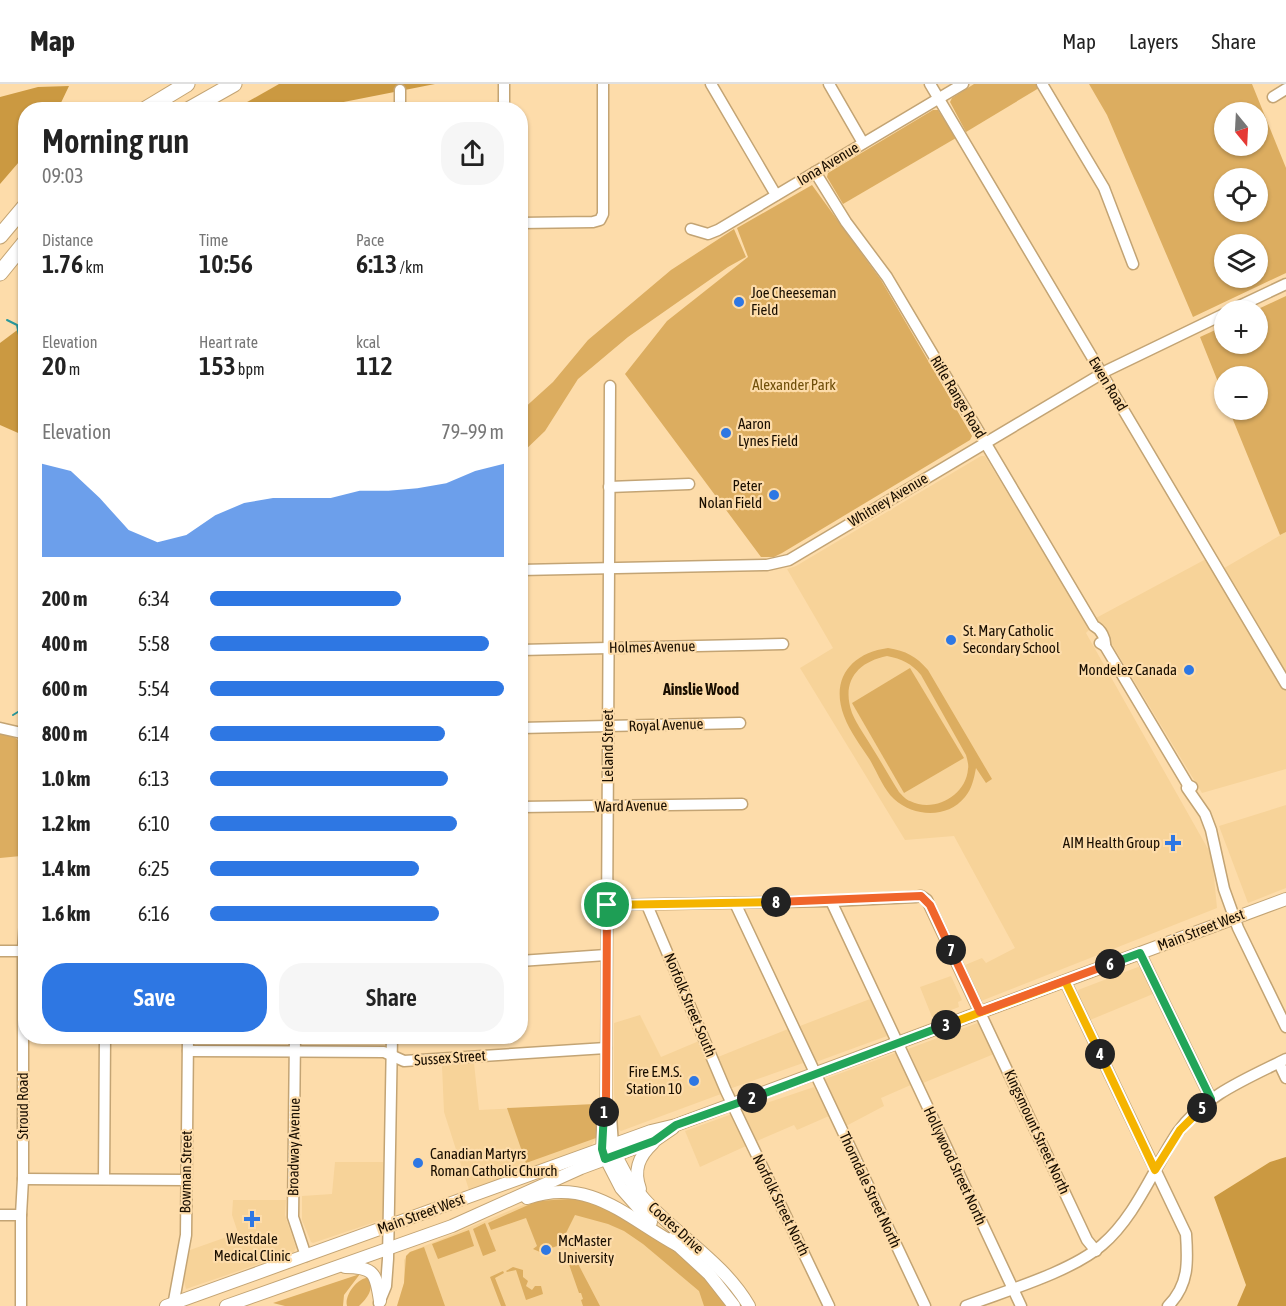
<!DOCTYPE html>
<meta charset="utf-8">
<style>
body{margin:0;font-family:"Asap Condensed",sans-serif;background:#f6f6f6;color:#222;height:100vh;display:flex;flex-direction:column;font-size:22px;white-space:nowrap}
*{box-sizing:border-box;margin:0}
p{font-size:20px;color:#767676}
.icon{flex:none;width:33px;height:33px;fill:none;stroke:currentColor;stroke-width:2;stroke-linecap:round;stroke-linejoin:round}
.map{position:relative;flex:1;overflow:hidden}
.details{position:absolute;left:18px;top:18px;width:510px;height:942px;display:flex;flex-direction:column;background:#fff;border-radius:24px;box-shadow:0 2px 4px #0004}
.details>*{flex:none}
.needle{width:39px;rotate:162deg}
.controls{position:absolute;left:1214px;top:18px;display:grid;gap:12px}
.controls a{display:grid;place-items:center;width:54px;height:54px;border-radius:50%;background:#fff;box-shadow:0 2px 4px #0004;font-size:30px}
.pin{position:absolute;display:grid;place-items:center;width:51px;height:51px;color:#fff;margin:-26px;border:3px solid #fff;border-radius:50%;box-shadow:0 2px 6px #0007}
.km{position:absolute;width:30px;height:30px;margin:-15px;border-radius:50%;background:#222;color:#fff;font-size:16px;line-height:30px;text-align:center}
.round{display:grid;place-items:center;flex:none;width:63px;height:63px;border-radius:24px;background:#f6f6f6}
.headline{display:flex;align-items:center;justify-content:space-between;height:102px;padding:0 24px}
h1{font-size:33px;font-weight:600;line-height:45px}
.figures{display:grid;grid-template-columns:repeat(3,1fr);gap:9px;height:102px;padding:6px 24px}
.figures div{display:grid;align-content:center}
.figures b{font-size:26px;font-weight:600}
.figures small{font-size:16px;font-weight:400}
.figures p{font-size:16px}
.chart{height:168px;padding:12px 24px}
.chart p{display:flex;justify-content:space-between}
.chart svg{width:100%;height:108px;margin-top:6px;fill:#2e77e3;opacity:.7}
.primary-button{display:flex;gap:12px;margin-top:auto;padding:12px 24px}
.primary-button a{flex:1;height:69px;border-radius:24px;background:#2e77e3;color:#fff;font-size:24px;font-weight:600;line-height:69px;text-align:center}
.primary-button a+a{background:#f6f6f6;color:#222}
ul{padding:0 24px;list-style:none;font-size:20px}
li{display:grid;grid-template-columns:96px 72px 1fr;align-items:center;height:45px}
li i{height:15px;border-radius:8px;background:#2e77e3}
header{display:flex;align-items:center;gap:36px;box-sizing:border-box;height:84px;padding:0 30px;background:#fff;border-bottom:2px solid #e0e0e0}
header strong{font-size:28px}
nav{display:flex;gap:33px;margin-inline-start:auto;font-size:21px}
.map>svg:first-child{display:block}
.built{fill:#f7d399}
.green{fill:#dcad60;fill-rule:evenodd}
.forest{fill:#cb9941}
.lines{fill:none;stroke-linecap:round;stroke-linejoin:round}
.stream{stroke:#29989c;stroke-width:2}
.minor-casing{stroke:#c3a474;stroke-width:13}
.major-casing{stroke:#c3a474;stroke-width:14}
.highway-casing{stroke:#c3a474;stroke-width:17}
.minor{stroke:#fff;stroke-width:10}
.major{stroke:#fff;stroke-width:12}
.highway{stroke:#fff;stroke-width:15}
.split-1-casing{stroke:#fff;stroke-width:12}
.split-2-casing{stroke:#fff;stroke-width:12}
.split-3-casing{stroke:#fff;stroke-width:12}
.split-4-casing{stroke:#fff;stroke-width:12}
.split-5-casing{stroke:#fff;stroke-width:12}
.split-6-casing{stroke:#fff;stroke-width:12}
.split-7-casing{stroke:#fff;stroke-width:12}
.split-8-casing{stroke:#fff;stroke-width:12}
.split-9-casing{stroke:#fff;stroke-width:12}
.split-1{stroke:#f0652b;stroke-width:8}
.split-2{stroke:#22a559;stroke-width:8}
.split-3{stroke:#22a559;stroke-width:8}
.split-4{stroke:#f5b400;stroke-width:8}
.split-5{stroke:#f5b400;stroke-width:8}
.split-6{stroke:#22a559;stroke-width:8}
.split-7{stroke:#f0652b;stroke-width:8}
.split-8{stroke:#f0652b;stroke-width:8}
.split-9{stroke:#f5b400;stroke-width:8}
.poi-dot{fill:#2e77e3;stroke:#fddcaa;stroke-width:2}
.labels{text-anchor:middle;stroke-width:4.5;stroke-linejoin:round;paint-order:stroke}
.street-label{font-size:15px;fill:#190e00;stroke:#fddcaa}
.poi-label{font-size:15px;fill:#190e00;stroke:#fddcaa;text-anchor:start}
.park-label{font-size:15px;fill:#704f0a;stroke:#fddcaa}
.neighbourhood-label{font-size:16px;font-weight:bold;fill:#190e00;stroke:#fddcaa}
</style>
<header>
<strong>Map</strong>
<nav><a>Map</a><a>Layers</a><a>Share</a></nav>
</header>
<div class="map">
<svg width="1286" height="1222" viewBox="0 0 1286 1222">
<rect width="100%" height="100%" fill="#fddcaa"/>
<!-- built -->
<g class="built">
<polygon points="981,372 985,372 1090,545 1086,549 1212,772 1217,824 981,917 965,881 982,874 986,879 1015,864 954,752 905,756 800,584 833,564 787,485 796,482"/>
<polygon points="1286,448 1286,685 1202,709 1096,534 1206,475 1214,490"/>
<polygon points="1286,721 1286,804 1248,819 1219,742"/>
<polygon points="1138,883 1142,884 1153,910 1090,936 1078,910 1078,906"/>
<polygon points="951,892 962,916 958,918 959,923 932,933 920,903"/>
<polygon points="870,915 887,952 816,978 800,942"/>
<polygon points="640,931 661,973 699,957 721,1010 621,1047 618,1045 614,1010 614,939"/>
<polygon points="980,938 994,970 923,999 908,965"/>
<polygon points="788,945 803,979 732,1004 718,973"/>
<polygon points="898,968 913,1000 881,1014 884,1022 846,1042 825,995"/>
<polygon points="474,979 479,1026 596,1020 596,1054 591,1062 469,1106 444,1028 442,982"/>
<polygon points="814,1003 829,1032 797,1046 794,1041 757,1057 743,1027"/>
<polygon points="732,1030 746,1062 700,1083 685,1047"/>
<polygon points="335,1078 383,1078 384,1135 313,1159 311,1158 302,1136 302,1112 332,1110"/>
<polygon points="559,1112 599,1117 727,1222 397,1222 404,1199 404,1176 410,1168 535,1116"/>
<polygon points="233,1116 286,1116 285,1131 296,1164 294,1168 186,1205 184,1197 190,1166 238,1149 232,1131"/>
</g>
<!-- green -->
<g class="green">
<polygon points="974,0 1036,0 1039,4 966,48 950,18 952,14"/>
<path d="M1089,0H1252L1286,84V189L1193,233L1107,31ZM1224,28H1257V62H1224ZM1224,94H1257V128H1224ZM1224,160H1257V194H1224Z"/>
<polygon points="933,26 938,26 956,54 843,120 827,93 828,89"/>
<polygon points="812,101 881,196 972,352 970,356 782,469 774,473 761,473 625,290 667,237 748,173 737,144"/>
<polygon points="734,145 746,173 728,183 628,253 578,295 545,347 521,370 521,327 553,298 588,256 671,186"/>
<polygon points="1286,212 1286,448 1280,451 1229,326 1257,326 1257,292 1224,292 1224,313 1200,253 1224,242 1224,260 1257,260 1256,226"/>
<path d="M888,564C906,567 916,572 928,586L992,695L986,699L976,684C974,694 972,705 965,713C947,735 914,733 894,715C884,706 877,688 870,676C861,662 850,648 844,632C830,595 851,569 888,564ZM887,572C902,575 911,579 921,591L966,671C967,675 969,681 968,685C966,712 934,729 910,717C906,716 902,711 899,708C890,694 882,679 873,665C866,653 857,641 852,629C841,598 857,578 887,572Z"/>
<polygon points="910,584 964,674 904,709 852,619"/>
<polygon points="0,647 14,653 18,656 21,772 0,774"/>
<polygon points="596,1020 596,1054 526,1079 507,1024"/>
<path d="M586,1114C635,1141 701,1170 726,1222H704L699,1207L643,1160L624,1147L608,1140L575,1131L560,1161L540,1168L533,1165L537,1162L526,1134L491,1146L488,1139L537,1117Z"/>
<polygon points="485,1139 496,1167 483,1172 473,1145"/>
<polygon points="469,1146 474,1162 438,1175 432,1160"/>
<polygon points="424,1163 445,1222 397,1222 404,1199 406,1172 410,1168"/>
<polygon points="572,1171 574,1172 600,1222 583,1222 581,1216 583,1215 581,1209 579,1209 566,1172"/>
<polygon points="513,1183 523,1186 523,1193 528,1197 526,1202 532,1206 535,1202 541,1202 543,1210 526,1216 516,1186 507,1188 506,1187"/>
<polygon points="503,1187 504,1189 495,1194 506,1222 501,1222 490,1193"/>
<polygon points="360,1190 344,1211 343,1222 285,1222 273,1219"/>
<path d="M366,1194H370C373,1207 368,1213 359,1222H347C344,1212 356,1196 366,1194Z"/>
</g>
<!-- forest -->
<g class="forest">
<polygon points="279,0 435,0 308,25 233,26"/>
<polygon points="69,2 58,25 26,26 25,71 0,100 0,13 38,3"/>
<polygon points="20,244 26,246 25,352 0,341 0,259"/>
<polygon points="1286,1073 1286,1222 1237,1222 1246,1201 1214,1113 1270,1078"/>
</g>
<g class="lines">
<!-- stream -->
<g class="stream">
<polyline points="7,236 17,241 20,256 26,259"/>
<polyline points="13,631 26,623"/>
</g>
<defs>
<g id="minor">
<polyline points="504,0 504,26"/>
<polyline points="711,0 776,111"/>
<polyline points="829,0 863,59"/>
<polyline points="930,0 1286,600"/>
<polyline points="1042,0 1104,104 1133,180"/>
<polyline points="400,6 400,26"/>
<polyline points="1273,13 1286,5"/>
<path d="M815,88L846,138L887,193L1094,542C1101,545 1106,555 1105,562"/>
<polyline points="520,139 593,138 600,136 603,130 603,0"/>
<polyline points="691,145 708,150 718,146 963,0"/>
<polyline points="1231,226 1286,200"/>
<polyline points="609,403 689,400"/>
<polyline points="520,486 767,481 789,476 1108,286 1224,230"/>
<polyline points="1100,559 1105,562 1188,701 1192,703"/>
<polyline points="520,566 783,560"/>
<polyline points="0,644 26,650"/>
<polyline points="520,644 740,639"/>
<polyline points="24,650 26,782"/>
<polyline points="1188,701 1187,704 1205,730 1211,746 1224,805 1238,844 1286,943"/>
<polyline points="520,723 742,720"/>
<polyline points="831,817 1021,1222"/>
<polyline points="735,819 925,1222"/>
<polyline points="607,821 831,817 915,813 921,812 927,816 1087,1156 1096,1167"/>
<polyline points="647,821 726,1007 829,1222"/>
<polyline points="0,867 23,867"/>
<polyline points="1140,869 1211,1015"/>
<polyline points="520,877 606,871"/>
<path d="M1065,897L1186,1150C1188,1178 1189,1201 1168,1222"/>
<polyline points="295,952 293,1133 306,1172"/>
<polyline points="188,967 384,968 404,977 606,964"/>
<polyline points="1279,979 1286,994"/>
<polyline points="606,1022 611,1032 613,1061"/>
<polyline points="602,1065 602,1032 606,1022 610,302"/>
<polyline points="23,1095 186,1096"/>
<polyline points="104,1095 105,952"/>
<polyline points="0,1131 21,1131"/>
<polyline points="379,1219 386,1202 388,1175 392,952"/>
<polyline points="21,1222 21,1131 23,1095 23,867 26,821"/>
<polyline points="173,1222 186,1151 188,952"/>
<path d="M966,1222C1005,1207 1071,1188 1102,1161C1136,1132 1153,1085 1178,1048C1203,1012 1248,994 1286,975"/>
</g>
<g id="major">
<path d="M614,1065C637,1134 714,1161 749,1222"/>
<polyline points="603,1069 621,1104 651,1138"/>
<path d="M640,1105C633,1086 639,1072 653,1059"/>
<path d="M527,1114C590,1092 627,1134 677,1161"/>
<polyline points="671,1155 709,1190 734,1222"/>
<path d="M345,1183C375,1183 376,1190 380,1217"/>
<polyline points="166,1222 651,1047 676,1041 1286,815"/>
<polyline points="226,1222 452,1142 581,1084 654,1057 673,1044"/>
</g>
<g id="highway">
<polyline points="144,26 187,0"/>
<polyline points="188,26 234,0"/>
<polyline points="0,152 26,121"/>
<polyline points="0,189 26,157"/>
</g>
</defs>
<!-- minor casing -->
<use href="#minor" class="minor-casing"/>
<!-- major casing -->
<use href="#major" class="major-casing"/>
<!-- highway casing -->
<use href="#highway" class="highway-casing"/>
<!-- minor -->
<use href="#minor" class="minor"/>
<!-- major -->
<use href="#major" class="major"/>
<!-- highway -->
<use href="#highway" class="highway"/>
</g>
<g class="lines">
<defs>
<polyline id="split-1" points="604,1028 606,1022 607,821"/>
<polyline id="split-2" points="604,1028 602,1065 605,1075 654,1057 676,1041 752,1014"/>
<polyline id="split-3" points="752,1014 946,941"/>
<polyline id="split-4" points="946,941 1065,897 1100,970"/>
<polyline id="split-5" points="1100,970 1155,1086 1180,1046 1202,1024"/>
<polyline id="split-6" points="1110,880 1140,869 1211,1015 1202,1024"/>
<polyline id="split-7" points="951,866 980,928 1110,880"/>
<polyline id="split-8" points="776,818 921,812 930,821 951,866"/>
<polyline id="split-9" points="607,821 776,818"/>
</defs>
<!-- split-1 casing -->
<use href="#split-1" class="split-1-casing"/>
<!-- split-2 casing -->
<use href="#split-2" class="split-2-casing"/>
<!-- split-3 casing -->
<use href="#split-3" class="split-3-casing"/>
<!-- split-4 casing -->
<use href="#split-4" class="split-4-casing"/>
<!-- split-5 casing -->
<use href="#split-5" class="split-5-casing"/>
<!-- split-6 casing -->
<use href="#split-6" class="split-6-casing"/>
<!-- split-7 casing -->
<use href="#split-7" class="split-7-casing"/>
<!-- split-8 casing -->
<use href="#split-8" class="split-8-casing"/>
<!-- split-9 casing -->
<use href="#split-9" class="split-9-casing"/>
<!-- split-1 -->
<use href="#split-1" class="split-1"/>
<!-- split-2 -->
<use href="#split-2" class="split-2"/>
<!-- split-3 -->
<use href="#split-3" class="split-3"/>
<!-- split-4 -->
<use href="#split-4" class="split-4"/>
<!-- split-5 -->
<use href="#split-5" class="split-5"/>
<!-- split-6 -->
<use href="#split-6" class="split-6"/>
<!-- split-7 -->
<use href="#split-7" class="split-7"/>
<!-- split-8 -->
<use href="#split-8" class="split-8"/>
<!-- split-9 -->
<use href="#split-9" class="split-9"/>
</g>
<!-- markers -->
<g class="poi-dot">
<circle cx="739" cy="218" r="6"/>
<circle cx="726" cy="349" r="6"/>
<circle cx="774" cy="411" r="6"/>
<circle cx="951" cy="556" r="6"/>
<circle cx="1189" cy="586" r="6"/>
<path d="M1170 750h6v6h6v6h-6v6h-6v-6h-6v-6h6z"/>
<circle cx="694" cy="997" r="6"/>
<circle cx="418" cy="1079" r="6"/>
<path d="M249 1126h6v6h6v6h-6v6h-6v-6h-6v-6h6z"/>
<circle cx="546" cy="1166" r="6"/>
</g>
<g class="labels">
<!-- street labels -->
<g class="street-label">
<text transform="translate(828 80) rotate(-31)" y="5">Iona Avenue</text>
<text transform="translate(1108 300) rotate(59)" y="5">Ewen Road</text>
<text transform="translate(958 313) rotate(59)" y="5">Rifle Range Road</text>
<text transform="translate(888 416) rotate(-31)" y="5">Whitney Avenue</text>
<text transform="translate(652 563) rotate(-1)" y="5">Holmes Avenue</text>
<text transform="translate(666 641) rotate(-2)" y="5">Royal Avenue</text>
<text transform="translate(608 662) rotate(-90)" y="5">Leland Street</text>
<text transform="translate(631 722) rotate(-1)" y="5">Ward Avenue</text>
<text transform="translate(1201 846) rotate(-21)" y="5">Main Street West</text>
<text transform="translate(690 921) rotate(67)" y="5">Norfolk Street South</text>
<text transform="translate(450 974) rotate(-4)" y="5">Sussex Street</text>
<text transform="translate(23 1022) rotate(-90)" y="5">Stroud Road</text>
<text transform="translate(1037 1048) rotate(65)" y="5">Kingsmount Street North</text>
<text transform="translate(294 1063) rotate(-89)" y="5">Broadway Avenue</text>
<text transform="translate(955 1082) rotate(65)" y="5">Hollywood Street North</text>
<text transform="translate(186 1088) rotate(-89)" y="5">Bowman Street</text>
<text transform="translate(870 1106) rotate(65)" y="5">Thorndale Street North</text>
<text transform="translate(781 1121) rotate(64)" y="5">Norfolk Street North</text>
<text transform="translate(421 1130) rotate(-20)" y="5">Main Street West</text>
<text transform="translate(676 1144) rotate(42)" y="5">Cootes Drive</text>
</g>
<!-- poi labels -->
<g class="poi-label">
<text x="751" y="214">Joe Cheeseman<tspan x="751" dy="17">Field</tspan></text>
<text x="738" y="345">Aaron<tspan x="738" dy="17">Lynes Field</tspan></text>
<text x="762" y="407" text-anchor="end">Peter<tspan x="762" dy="17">Nolan Field</tspan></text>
<text x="963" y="552">St. Mary Catholic<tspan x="963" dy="17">Secondary School</tspan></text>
<text x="1177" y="591" text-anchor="end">Mondelez Canada</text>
<text x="1160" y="764" text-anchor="end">AIM Health Group</text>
<text x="682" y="993" text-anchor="end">Fire E.M.S.<tspan x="682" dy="17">Station 10</tspan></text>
<text x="430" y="1075">Canadian Martyrs<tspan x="430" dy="17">Roman Catholic Church</tspan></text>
<text x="252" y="1160" text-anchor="middle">Westdale<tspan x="252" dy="17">Medical Clinic</tspan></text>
<text x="558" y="1162">McMaster<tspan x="558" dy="17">University</tspan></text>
</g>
<!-- park labels -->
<g class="park-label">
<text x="794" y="306">Alexander Park</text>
</g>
<!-- neighbourhood labels -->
<g class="neighbourhood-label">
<text x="701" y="611">Ainslie Wood</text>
</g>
</g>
</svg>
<div class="controls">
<a><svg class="needle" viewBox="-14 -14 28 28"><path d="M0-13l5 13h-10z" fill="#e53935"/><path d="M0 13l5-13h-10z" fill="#767676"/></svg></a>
<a><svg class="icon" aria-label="locate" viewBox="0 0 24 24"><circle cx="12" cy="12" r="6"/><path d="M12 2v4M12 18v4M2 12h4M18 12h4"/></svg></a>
<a><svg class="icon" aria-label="layers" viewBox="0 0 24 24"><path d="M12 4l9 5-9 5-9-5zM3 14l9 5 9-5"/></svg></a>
<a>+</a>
<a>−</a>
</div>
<div class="pin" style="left:607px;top:821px;background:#1e9e55"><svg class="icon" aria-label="arrive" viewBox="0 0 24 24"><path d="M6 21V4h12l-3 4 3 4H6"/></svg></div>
<b class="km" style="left:604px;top:1028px">1</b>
<b class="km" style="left:752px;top:1014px">2</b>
<b class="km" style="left:946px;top:941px">3</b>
<b class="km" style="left:1100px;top:970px">4</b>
<b class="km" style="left:1202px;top:1024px">5</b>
<b class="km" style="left:1110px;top:880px">6</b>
<b class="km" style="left:951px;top:866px">7</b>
<b class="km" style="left:776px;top:818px">8</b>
<section class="details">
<div class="headline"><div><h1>Morning run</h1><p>09:03</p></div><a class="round"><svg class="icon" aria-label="share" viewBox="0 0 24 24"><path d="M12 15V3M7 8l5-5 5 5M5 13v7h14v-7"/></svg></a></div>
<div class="figures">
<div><p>Distance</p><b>1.76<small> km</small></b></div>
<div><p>Time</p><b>10:56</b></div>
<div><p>Pace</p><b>6:13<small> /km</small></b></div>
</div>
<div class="figures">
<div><p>Elevation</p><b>20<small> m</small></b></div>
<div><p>Heart rate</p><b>153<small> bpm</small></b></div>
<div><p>kcal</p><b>112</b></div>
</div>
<div class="chart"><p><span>Elevation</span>79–99 m</p>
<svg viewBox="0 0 160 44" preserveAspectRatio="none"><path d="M0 44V6L10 9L20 20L30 33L40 38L50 35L60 27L70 22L80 20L90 20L100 20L110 17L120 17L130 16L140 14L150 9L160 6V44z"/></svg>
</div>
<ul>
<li><b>200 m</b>6:34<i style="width:65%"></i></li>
<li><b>400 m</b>5:58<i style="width:95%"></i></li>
<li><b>600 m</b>5:54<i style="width:100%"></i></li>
<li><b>800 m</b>6:14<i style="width:80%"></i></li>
<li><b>1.0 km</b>6:13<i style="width:81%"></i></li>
<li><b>1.2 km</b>6:10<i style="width:84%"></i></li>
<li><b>1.4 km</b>6:25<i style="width:71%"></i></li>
<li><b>1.6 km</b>6:16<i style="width:78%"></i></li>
</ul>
<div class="primary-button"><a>Save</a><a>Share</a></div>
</section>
</div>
